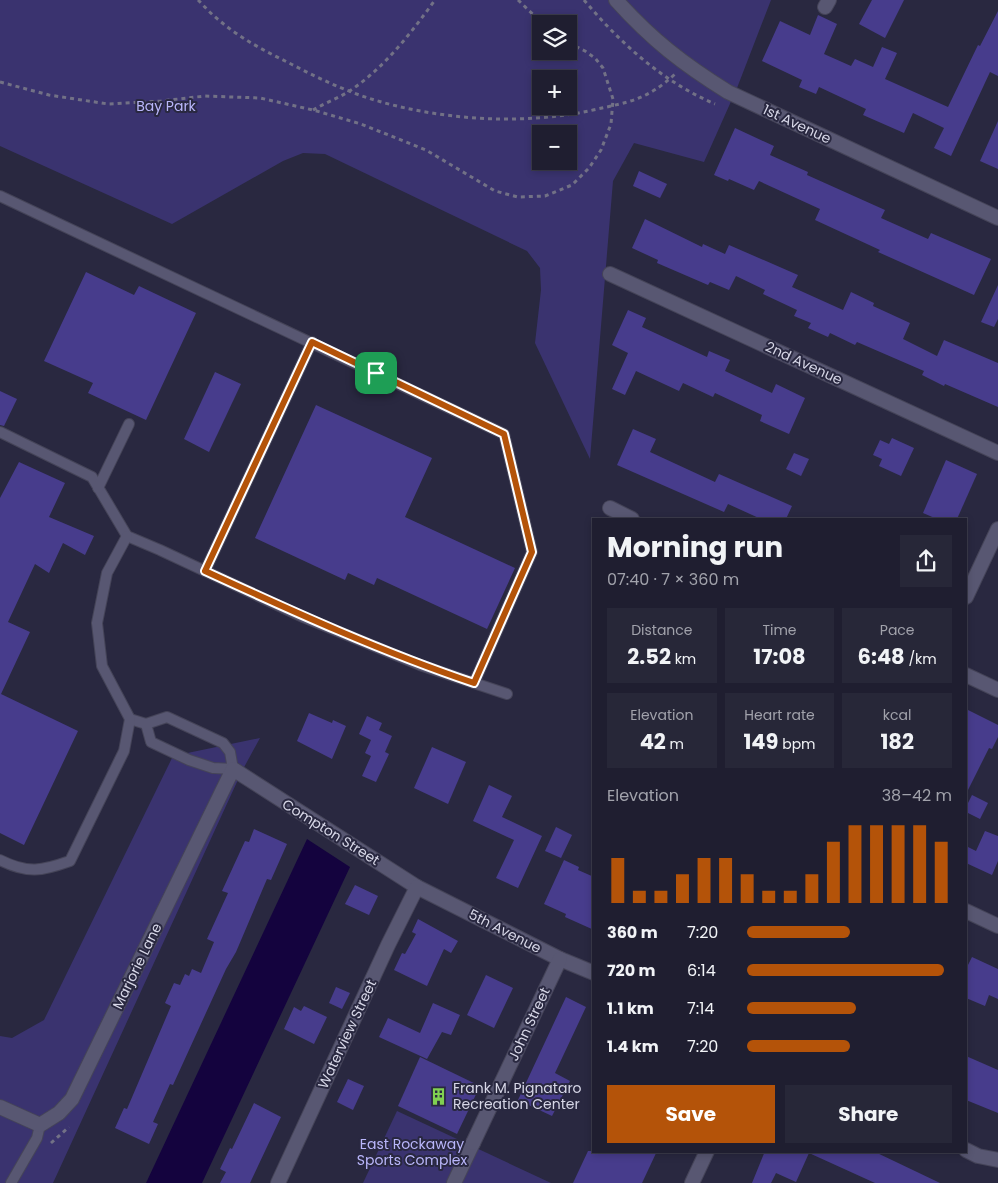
<!DOCTYPE html>
<meta charset="utf-8">
<style>
body{margin:0;font-family:Poppins,sans-serif;background:#272738;color:#f1f3f6;height:100vh;display:flex;flex-direction:column;font-size:19px;white-space:nowrap}
*{box-sizing:border-box;margin:0}
p{font-size:16px;color:#a1a2ab}
.icon{flex:none;width:28px;height:28px;fill:none;stroke:currentColor;stroke-width:2;stroke-linecap:round;stroke-linejoin:round}
.map{position:relative;flex:1;overflow:hidden}
.panel{position:absolute;left:592px;top:518px;width:375px;height:635px;display:flex;flex-direction:column;background:#1f1e30;border-radius:0px;box-shadow:0 2px 8px #0003,0 0 0 1px #3c3c4c}
.panel>*{flex:none}
.buttons{position:absolute;left:532px;top:15px;display:grid;gap:10px}
.buttons a{display:grid;place-items:center;width:45px;height:45px;border-radius:0px;background:#1f1e30;box-shadow:0 2px 8px #0003,0 0 0 1px #3c3c4c;font-size:25px}
.pin{position:absolute;display:grid;place-items:center;width:42px;height:42px;color:#fff;margin:-21px;border-radius:10px;box-shadow:0 2px 8px #0006}
.round{display:grid;place-items:center;flex:none;width:52px;height:52px;border-radius:0px;background:#272738}
.summary{display:flex;align-items:center;justify-content:space-between;height:85px;padding:0 15px}
h1{font-size:28px;font-weight:700;line-height:38px}
.figures{display:grid;grid-template-columns:repeat(3,1fr);gap:8px;height:85px;padding:5px 15px}
.figures div{display:grid;align-content:center;border-radius:0px;background:#272738;text-align:center}
.figures b{font-size:21px;font-weight:700}
.figures small{font-size:14px;font-weight:400}
.figures p{font-size:14px}
.chart{height:140px;padding:10px 15px}
.chart p{display:flex;justify-content:space-between}
.chart svg{width:100%;height:90px;margin-top:5px;stroke:#b45309;stroke-width:6}
.action{display:flex;gap:10px;margin-top:auto;padding:10px 15px}
.action a{flex:1;height:58px;border-radius:0px;background:#b45309;color:#fff;font-size:20px;font-weight:700;line-height:58px;text-align:center}
.action a+a{background:#272738;color:#f1f3f6}
ul{padding:0 15px;list-style:none;font-size:16px}
li{display:grid;grid-template-columns:80px 60px 1fr;align-items:center;height:38px}
li i{height:12px;border-radius:6px;background:#b45309}
.map>svg:first-child{display:block}
.green{fill:#3a336f;fill-rule:evenodd}
.water{fill:#14033e}
.building{fill:#473c8c}
.lines{fill:none;stroke-linecap:round;stroke-linejoin:round}
.service-casing{stroke:#454458;stroke-width:12}
.pedestrian-casing{stroke:#454458;stroke-width:16}
.minor-casing{stroke:#454458;stroke-width:16}
.tertiary-casing{stroke:#454458;stroke-width:16}
.path{stroke:#727186;stroke-width:3;stroke-dasharray:4 4;stroke-linecap:butt}
.service{stroke:#585772;stroke-width:10}
.pedestrian{stroke:#585772;stroke-width:14}
.minor{stroke:#585772;stroke-width:14}
.tertiary{stroke:#585772;stroke-width:14}
.route-casing{stroke:#fff;stroke-width:10}
.route{stroke:#b45309;stroke-width:6}
.labels{text-anchor:middle;stroke-width:4;stroke-linejoin:round;paint-order:stroke}
.park-label{font-size:14px;fill:#b9b6fa;stroke:#292840}
.street-label{font-size:14px;fill:#d7d7e7;stroke:#292840}
.poi-label{font-size:14px;fill:#d7d7e7;stroke:#292840;text-anchor:start}
</style>
<div class="map">
<svg width="998" height="1183" viewBox="0 0 998 1183">
<rect width="100%" height="100%" fill="#292840"/>
<!-- green -->
<g class="green">
<path d="M0,0H771L737,88L704,162L634,143L613,181L590,459L535,343L541,290L540,268L527,251L325,154L303,153L283,161L172,224L0,146ZM541,24H569V51H541ZM541,79H569V106H541ZM541,134H569V161H541Z"/>
<polygon points="260,738 242,771 53,1183 0,1183 0,1036 12,1038 44,1020 173,756"/>
<polygon points="397,1111 551,1183 363,1183"/>
</g>
<!-- water -->
<polygon class="water" points="307,839 350,867 202,1183 146,1183"/>
<!-- building -->
<g class="building">
<polygon points="872,0 904,0 885,38 859,24"/>
<polygon points="998,11 998,76 990,72 951,156 934,148 944,128 913,113 904,133 863,115 866,109 819,87 816,94 799,87 802,80 762,61 780,21 810,35 818,15 837,24 824,54 851,66 855,59 873,67 882,47 897,53 885,79 948,107 978,45 980,46"/>
<polygon points="998,121 998,169 980,161"/>
<polygon points="735,128 774,146 770,155 808,172 807,175 885,210 881,218 928,239 931,233 991,259 974,295 878,252 880,250 815,220 820,209 759,181 754,190 729,179 728,181 714,175"/>
<polygon points="639,171 667,184 660,198 633,186"/>
<polygon points="645,219 702,247 703,244 725,254 729,245 798,275 792,287 843,310 851,292 874,303 873,306 910,323 903,339 937,356 944,340 998,363 998,407 945,384 944,386 922,375 924,371 857,342 855,345 830,333 828,337 808,328 811,323 794,316 797,310 763,294 765,290 736,276 729,290 710,282 708,285 657,263 658,260 632,248"/>
<polygon points="86,272 134,295 139,286 196,313 146,420 88,393 93,383 44,361"/>
<polygon points="998,285 998,319 994,327 981,322"/>
<polygon points="628,310 646,318 642,327 707,357 709,351 730,360 725,371 772,393 776,384 805,398 789,434 760,421 762,415 715,393 713,397 683,383 679,391 636,371 625,395 612,389 628,353 612,345"/>
<polygon points="215,372 241,384 209,452 184,439"/>
<polygon points="0,391 17,399 4,426 0,425"/>
<polygon points="316,405 432,458 405,517 515,568 487,629 377,578 374,585 348,573 345,580 255,538"/>
<polygon points="633,429 656,439 650,452 715,482 719,474 792,506 786,519 761,519 728,504 724,512 617,465"/>
<polygon points="892,438 914,448 901,476 879,466 882,459 873,455 880,440 889,444"/>
<polygon points="794,453 809,459 801,476 786,469"/>
<polygon points="946,460 977,474 957,519 937,519 923,513"/>
<polygon points="19,462 65,483 49,517 94,536 85,555 63,543 49,573 35,564 8,622 30,632 1,694 78,731 24,845 0,833 0,498"/>
<polygon points="966,709 998,725 998,737 992,749 989,748 966,794"/>
<polygon points="309,713 332,723 333,720 346,726 332,759 297,741"/>
<polygon points="367,716 382,723 379,730 392,736 385,752 389,754 376,782 362,776 371,756 365,753 371,740 359,734"/>
<polygon points="432,747 466,762 448,804 414,788"/>
<polygon points="489,785 512,796 502,817 542,836 518,888 496,878 514,840 473,821"/>
<polygon points="972,795 988,803 980,819 966,812 966,807"/>
<polygon points="556,827 572,835 561,858 545,851"/>
<polygon points="254,829 287,844 271,880 267,879 236,952 226,969 173,1085 170,1084 153,1122 158,1124 149,1144 115,1128 124,1108 127,1109 171,1006 165,1003 174,983 180,985 185,974 189,976 192,969 201,973 214,942 207,939 228,893 222,891 245,841 249,842"/>
<polygon points="985,831 998,836 998,861 992,875 966,863 966,846 976,851"/>
<polygon points="564,860 579,867 578,870 594,877 594,930 565,917 566,914 544,904"/>
<polygon points="355,885 378,896 369,915 345,904"/>
<polygon points="418,919 458,941 451,953 444,949 427,986 394,970 402,953 405,954 416,934 412,932"/>
<polygon points="972,957 998,969 998,999 989,995 985,1006 966,998 966,969"/>
<polygon points="486,975 513,988 494,1028 467,1015"/>
<polygon points="336,987 350,993 342,1009 329,1003"/>
<polygon points="566,997 586,1007 555,1073 570,1081 552,1116 518,1100"/>
<polygon points="433,1003 460,1015 451,1035 442,1032 427,1059 379,1037 388,1018 420,1033"/>
<polygon points="304,1006 327,1017 314,1044 284,1029 294,1007 301,1011"/>
<polygon points="966,1056 998,1070 998,1113 966,1100"/>
<polygon points="420,1057 480,1086 457,1134 398,1106"/>
<polygon points="348,1079 364,1086 353,1110 337,1102"/>
<polygon points="254,1103 281,1117 250,1183 220,1183 226,1172 220,1169 230,1148 232,1149"/>
<polygon points="588,1151 657,1151 642,1183 573,1183"/>
<polygon points="765,1151 873,1151 940,1183 875,1183 809,1153 796,1182 776,1173 771,1183 752,1183"/>
</g>
<g class="lines">
<defs>
<g id="service">
<polyline points="0,196 504,434 532,552 474,683"/>
<polyline points="0,432 92,477 127,536 160,550 303,617 420,665 507,694"/>
<polyline points="98,488 129,424"/>
<polyline points="205,571 312,342"/>
<polyline points="130,719 146,724 167,717 223,743 230,752 233,769 213,768 189,760 151,742 146,724"/>
<path d="M0,860C28,874 42,871 70,861L124,751L130,719L102,666L97,623L107,573L127,536"/>
<polyline points="11,1183 37,1138 40,1125"/>
</g>
<polyline id="pedestrian" points="454,1183 473,1143"/>
<g id="minor">
<path d="M616,0C652,40 683,64 728,92L998,218"/>
<polyline points="825,7 829,0"/>
<polyline points="610,274 998,453"/>
<polyline points="610,508 632,519"/>
<polyline points="966,597 998,529"/>
<polyline points="966,675 998,690"/>
<polyline points="966,911 998,926"/>
<polyline points="0,1107 40,1125 59,1113 72,1099 233,769 417,887 560,959 594,973"/>
<polyline points="473,1143 560,959"/>
<polyline points="278,1183 388,945 417,887"/>
<polyline points="692,1183 707,1151"/>
</g>
<polyline id="tertiary" points="966,1150 978,1156 998,1160"/>
</defs>
<!-- service casing -->
<use href="#service" class="service-casing"/>
<!-- pedestrian casing -->
<use href="#pedestrian" class="pedestrian-casing"/>
<!-- minor casing -->
<use href="#minor" class="minor-casing"/>
<!-- tertiary casing -->
<use href="#tertiary" class="tertiary-casing"/>
<!-- path -->
<g class="path">
<path d="M198,0C205,7 212,15 220,21C241,39 267,52 291,64C316,77 341,89 368,98C437,120 522,126 593,110C629,102 647,100 675,74"/>
<polyline points="518,0 543,24"/>
<path d="M584,0C620,43 663,82 715,104"/>
<polyline points="0,82 49,95 108,104 161,101 205,96 260,98 313,110 361,124 426,150 495,191 518,197 545,196 572,185 589,168 601,150 611,124 613,99 603,68 595,58 585,51 569,43"/>
<path d="M313,110C325,103 339,98 351,90C385,67 411,33 435,0"/>
<polyline points="51,1143 69,1127"/>
</g>
<!-- service -->
<use href="#service" class="service"/>
<!-- pedestrian -->
<use href="#pedestrian" class="pedestrian"/>
<!-- minor -->
<use href="#minor" class="minor"/>
<!-- tertiary -->
<use href="#tertiary" class="tertiary"/>
</g>
<g class="lines">
<defs>
<path id="route" d="M312,342L504,434L532,552L474,683C382,652 294,612 205,571Z"/>
</defs>
<!-- route casing -->
<use href="#route" class="route-casing"/>
<!-- route -->
<use href="#route" class="route"/>
</g>
<!-- icons -->
<defs>
<symbol id="building-bare" viewBox="-9 -9 18 18"><path d="M-4-6H4V6H1V3H-1V6H-4ZM-2.5-4.3h1.7v1.8h-1.7ZM.8-4.3h1.7v1.8H.8ZM-2.5-1h1.7V.8h-1.7ZM.8-1h1.7V.8H.8Z" fill="#80d051" stroke="#292840" stroke-width="2.5" paint-order="stroke"/></symbol>
</defs>
<g fill-rule="evenodd">
<use href="#building-bare" x="426" y="1084" width="25" height="25"/>
</g>
<g class="labels">
<!-- park labels -->
<g class="park-label">
<text x="166" y="111">Bay Park</text>
<text x="412" y="1149">East Rockaway<tspan x="412" dy="16">Sports Complex</tspan></text>
</g>
<!-- street labels -->
<g class="street-label">
<text transform="translate(797 124) rotate(25)" y="5">1st Avenue</text>
<text transform="translate(804 363) rotate(25)" y="5">2nd Avenue</text>
<text transform="translate(331 832) rotate(32)" y="5">Compton Street</text>
<text transform="translate(505 931) rotate(27)" y="5">5th Avenue</text>
<text transform="translate(137 966) rotate(-64)" y="5">Marjorie Lane</text>
<text transform="translate(529 1024) rotate(-65)" y="5">John Street</text>
<text transform="translate(347 1034) rotate(-65)" y="5">Waterview Street</text>
</g>
<!-- poi labels -->
<g class="poi-label">
<text x="453" y="1093">Frank M. Pignataro<tspan x="453" dy="16">Recreation Center</tspan></text>
</g>
</g>
</svg>
<div class="buttons">
<a><svg class="icon" aria-label="layers" viewBox="0 0 24 24"><path d="M12 4l9 5-9 5-9-5zM3 14l9 5 9-5"/></svg></a>
<a>+</a>
<a>−</a>
</div>
<div class="pin" style="left:376px;top:373px;background:#1e9e55"><svg class="icon" aria-label="arrive" viewBox="0 0 24 24"><path d="M6 21V4h12l-3 4 3 4H6"/></svg></div>
<section class="panel">
<div class="summary"><div><h1>Morning run</h1><p>07:40 · 7 × 360 m</p></div><a class="round"><svg class="icon" aria-label="share" viewBox="0 0 24 24"><path d="M12 15V3M7 8l5-5 5 5M5 13v7h14v-7"/></svg></a></div>
<div class="figures">
<div><p>Distance</p><b>2.52<small> km</small></b></div>
<div><p>Time</p><b>17:08</b></div>
<div><p>Pace</p><b>6:48<small> /km</small></b></div>
</div>
<div class="figures">
<div><p>Elevation</p><b>42<small> m</small></b></div>
<div><p>Heart rate</p><b>149<small> bpm</small></b></div>
<div><p>kcal</p><b>182</b></div>
</div>
<div class="chart"><p><span>Elevation</span>38–42 m</p>
<svg viewBox="0 0 160 44" preserveAspectRatio="none"><path d="M5 44V22M15 44V38M25 44V38M35 44V30M45 44V22M55 44V22M65 44V30M75 44V38M85 44V38M95 44V30M105 44V14M115 44V6M125 44V6M135 44V6M145 44V6M155 44V14"/></svg>
</div>
<ul>
<li><b>360 m</b>7:20<i style="width:50%"></i></li>
<li><b>720 m</b>6:14<i style="width:96%"></i></li>
<li><b>1.1 km</b>7:14<i style="width:53%"></i></li>
<li><b>1.4 km</b>7:20<i style="width:50%"></i></li>
</ul>
<div class="action"><a>Save</a><a>Share</a></div>
</section>
</div>
